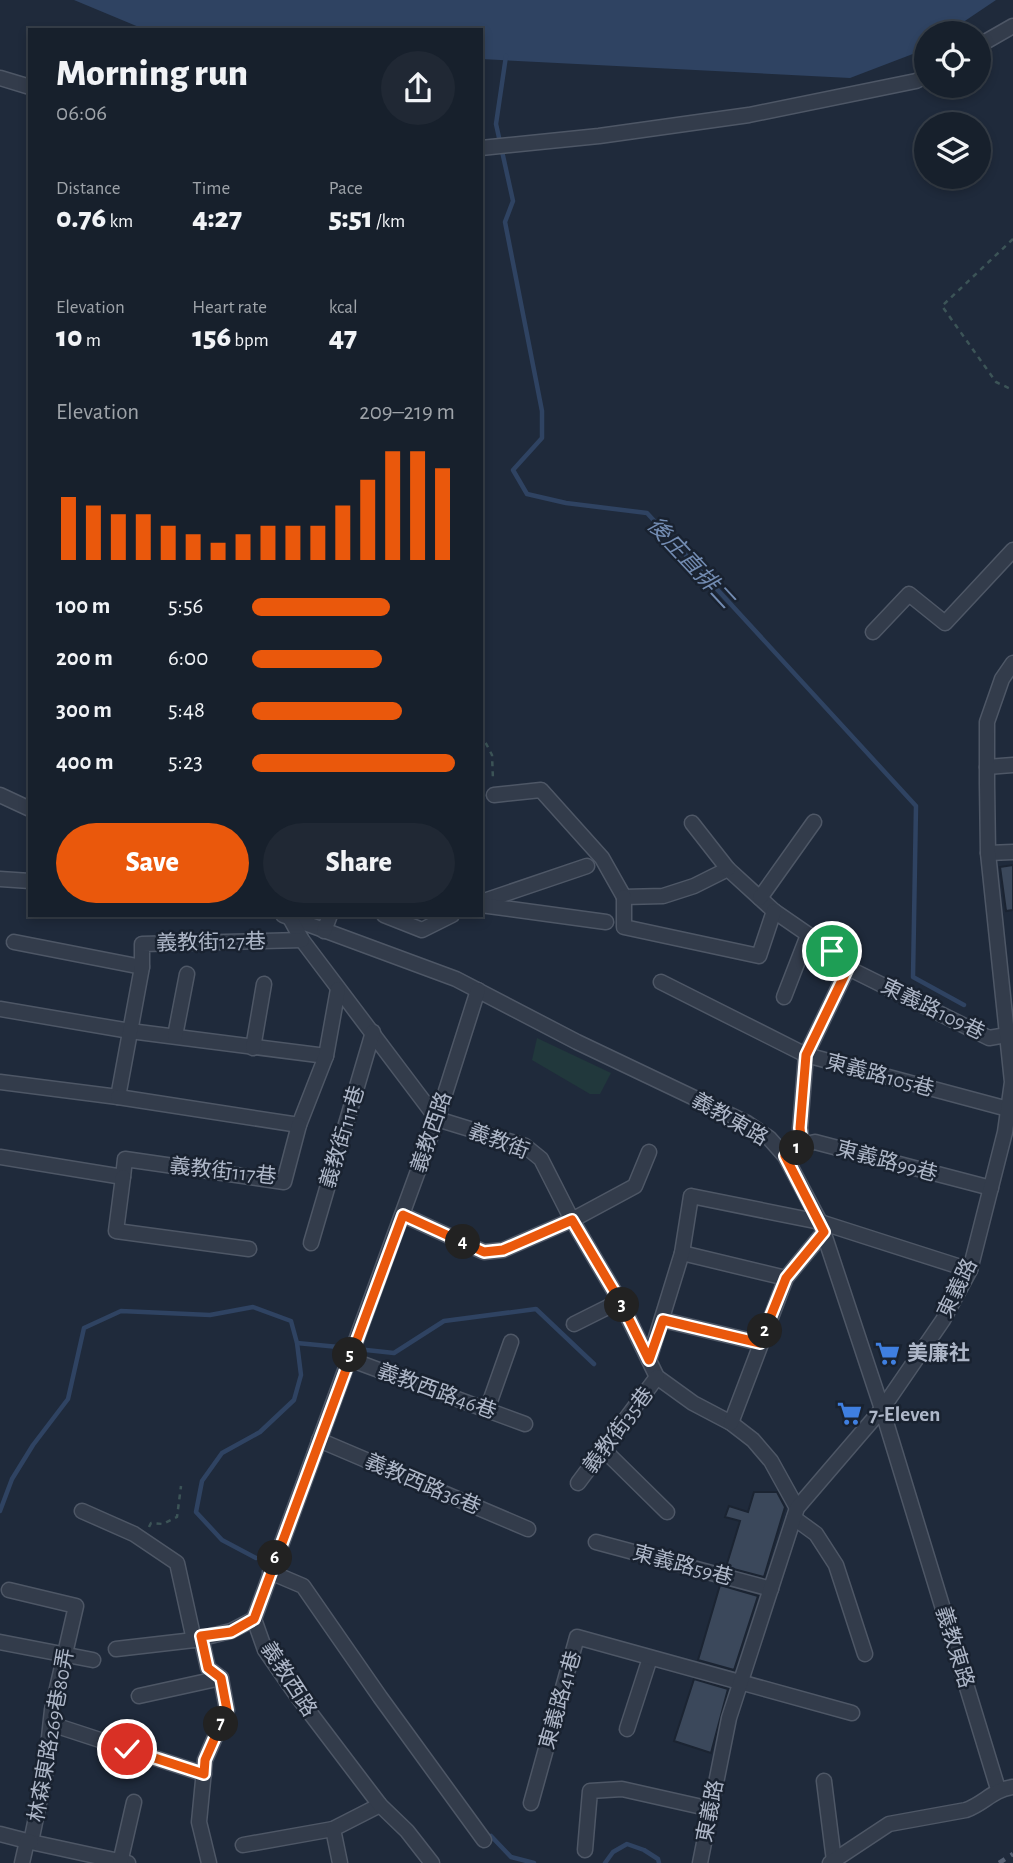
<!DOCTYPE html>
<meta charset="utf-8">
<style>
body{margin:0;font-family:"Alegreya Sans","Noto Sans TC",sans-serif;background:#202834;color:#f1f3f6;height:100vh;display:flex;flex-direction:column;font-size:26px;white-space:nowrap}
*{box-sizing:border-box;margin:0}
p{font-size:23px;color:#9ea3a9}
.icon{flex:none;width:38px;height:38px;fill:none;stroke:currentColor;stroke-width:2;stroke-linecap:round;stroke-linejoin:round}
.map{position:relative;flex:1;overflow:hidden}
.side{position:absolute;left:28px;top:28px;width:455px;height:889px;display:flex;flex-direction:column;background:#17202c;border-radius:0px;box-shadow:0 4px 10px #0003,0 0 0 2px #363e48}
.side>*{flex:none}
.tools{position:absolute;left:914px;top:21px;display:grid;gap:14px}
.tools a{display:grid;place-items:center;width:77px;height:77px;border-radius:50%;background:#17202c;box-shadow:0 4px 10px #0003,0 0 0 2px #363e48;font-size:35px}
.pin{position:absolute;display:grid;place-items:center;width:60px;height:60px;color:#fff;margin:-30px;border:4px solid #fff;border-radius:50%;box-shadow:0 2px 7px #0007}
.km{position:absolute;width:35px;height:35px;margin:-18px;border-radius:50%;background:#222;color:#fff;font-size:19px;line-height:35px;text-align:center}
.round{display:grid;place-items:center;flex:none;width:74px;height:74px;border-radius:37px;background:#202834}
.head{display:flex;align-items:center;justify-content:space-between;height:119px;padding:0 28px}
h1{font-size:38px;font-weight:800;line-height:52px}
.metrics{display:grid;grid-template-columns:repeat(3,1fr);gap:10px;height:119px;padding:7px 28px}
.metrics div{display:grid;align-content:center}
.metrics b{font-size:30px;font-weight:800}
.metrics small{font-size:19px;font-weight:400}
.metrics p{font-size:19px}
.chart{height:196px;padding:14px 28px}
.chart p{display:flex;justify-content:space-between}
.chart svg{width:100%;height:126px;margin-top:7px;stroke:#ea580c;stroke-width:6}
.primary-button{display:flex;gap:14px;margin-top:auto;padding:14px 28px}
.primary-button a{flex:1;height:80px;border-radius:42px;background:#ea580c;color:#fff;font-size:28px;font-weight:800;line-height:80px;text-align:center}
.primary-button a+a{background:#202834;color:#f1f3f6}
ul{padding:0 28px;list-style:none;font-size:23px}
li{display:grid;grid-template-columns:112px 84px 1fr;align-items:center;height:52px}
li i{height:18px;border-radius:9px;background:#ea580c}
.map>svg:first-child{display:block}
.green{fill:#21383c}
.water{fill:#2f4362}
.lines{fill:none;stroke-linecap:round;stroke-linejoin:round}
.stream{stroke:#2f4362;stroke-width:4.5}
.building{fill:#3b485b;stroke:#1b2432;stroke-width:2}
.minor-casing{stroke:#4e5766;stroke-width:17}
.path{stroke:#3c5457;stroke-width:2.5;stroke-dasharray:5 5;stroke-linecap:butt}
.minor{stroke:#333c4b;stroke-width:14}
.rail{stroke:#556073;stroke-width:4.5;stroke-dasharray:7 7;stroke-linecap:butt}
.route-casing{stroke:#fff;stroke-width:14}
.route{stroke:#ea580c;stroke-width:9}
.labels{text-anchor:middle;stroke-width:5;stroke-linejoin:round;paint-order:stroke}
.street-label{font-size:21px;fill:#aeb7c8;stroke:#192230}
.poi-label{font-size:21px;font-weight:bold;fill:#aeb7c8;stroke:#192230;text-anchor:start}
.water-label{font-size:23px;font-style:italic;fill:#738cb2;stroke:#192230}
</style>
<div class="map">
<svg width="1013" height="1863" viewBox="0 0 1013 1863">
<rect width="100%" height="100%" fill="#1f2a3b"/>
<!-- green -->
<polygon class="green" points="537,1038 611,1073 600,1094 590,1094 532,1060"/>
<!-- water -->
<polygon class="water" points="74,0 996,0 947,33 926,33 926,47 918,52 850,78 481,59 481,30 146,30"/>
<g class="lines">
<!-- stream -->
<g class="stream">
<polyline points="506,56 496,124 513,201 505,222 542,411 542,438 513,470 527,494 566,503 647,513 916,806 913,977 964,1005"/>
<polyline points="297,1343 349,1348"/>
<polyline points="357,1349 394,1353 444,1321 536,1309 594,1364"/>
<polyline points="0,1511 12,1479 33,1445 68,1399 84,1328 121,1311 210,1315 253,1307 291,1321 297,1343 301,1375 294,1400 260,1432 222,1453 202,1481 196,1512 222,1540 256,1558"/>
<polyline points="491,1836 511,1857 534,1863"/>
<polyline points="605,1863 613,1852 627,1844 644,1850 658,1859 659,1863"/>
</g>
</g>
<!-- building -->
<g class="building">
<polygon points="1013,865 1013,910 1006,911 1000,867"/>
<polygon points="754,1492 777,1492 785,1507 764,1577 726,1567 740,1521 725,1517 729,1506 748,1512"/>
<polygon points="720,1585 758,1596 734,1670 698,1660"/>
<polygon points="694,1679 728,1689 711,1753 674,1741"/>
</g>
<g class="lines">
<defs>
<g id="minor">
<polyline points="978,46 1013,26"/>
<polyline points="0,78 30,87"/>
<polyline points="481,148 599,136 749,115 916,81 926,76"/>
<polyline points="873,632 909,594 945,623 1013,550"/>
<polyline points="987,767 1013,765"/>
<polyline points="0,795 30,809"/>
<polyline points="494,795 541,790 602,858 624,897 663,896 694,886 728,869 774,911 832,951 848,968 989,1038 1013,1034"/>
<polyline points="692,823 728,869"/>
<polyline points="988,853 1013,852"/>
<polyline points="0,879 30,881"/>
<polyline points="624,897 624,927 759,956 774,911"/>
<polyline points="760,898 814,822"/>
<polyline points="481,902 587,866"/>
<polyline points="481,905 606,922"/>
<polyline points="283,915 456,979 577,1042 747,1123 769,1138 785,1156 820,1222 882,1409 998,1789"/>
<polyline points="384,915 422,930 452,915"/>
<polyline points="290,918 302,940 437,1119 525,1146 541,1159 572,1220 620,1301 657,1377 693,1403 731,1423 753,1440 771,1461 797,1508"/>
<polyline points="324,931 330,915"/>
<polyline points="14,942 142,967"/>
<polyline points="848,968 806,1055 1008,1109"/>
<polyline points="661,982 806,1055 800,1128 802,1145"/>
<polyline points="784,997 808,935"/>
<polyline points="0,1009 130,1031 326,1056"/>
<polyline points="175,1036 187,974"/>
<polyline points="253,1048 264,984"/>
<polyline points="0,1082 118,1097 142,967 142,944 302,940"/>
<polyline points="118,1097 299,1125 326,1056 338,989"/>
<polyline points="785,1156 802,1145 815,1142 991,1188"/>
<polyline points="0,1157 123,1177 125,1159 284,1182 299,1125"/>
<polyline points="123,1177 116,1231 249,1249"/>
<polyline points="403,1215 484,1252 503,1250 572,1220 635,1186 649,1152"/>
<polyline points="311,1243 373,1032"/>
<polyline points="682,1253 786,1278"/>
<polyline points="663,1320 760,1343"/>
<polyline points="574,1324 620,1301"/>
<polyline points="349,1359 525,1424"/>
<polyline points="649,1360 682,1253 691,1196 820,1222 970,1270"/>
<polyline points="487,1410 511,1342"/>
<polyline points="731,1423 786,1278 824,1232"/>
<polyline points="319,1440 528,1529"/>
<polyline points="603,1449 667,1512"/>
<polyline points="578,1483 657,1377"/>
<polyline points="82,1511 134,1534 177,1563 194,1640 231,1631 254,1619"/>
<polyline points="794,1518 816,1534 836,1565 865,1654"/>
<polyline points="596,1542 771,1589"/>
<polyline points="270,1572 303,1586 380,1697 484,1840"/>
<polyline points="9,1590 76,1606 52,1710 45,1774 31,1842"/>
<polyline points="201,1637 208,1668 221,1678 227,1710 205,1760 199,1822 209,1863"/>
<polyline points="0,1642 93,1660"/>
<polyline points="116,1649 194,1640"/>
<polyline points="139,1696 221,1678"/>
<polyline points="51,1724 204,1774"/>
<polyline points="627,1729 650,1658"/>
<polyline points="824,1781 834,1861"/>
<polyline points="531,1803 577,1637 852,1713"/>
<polyline points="0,1834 27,1841"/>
<polyline points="31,1842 128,1863"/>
<polyline points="243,1845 333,1829"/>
<polyline points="585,1850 590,1791 622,1789 711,1809"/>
<polyline points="22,1863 27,1841 31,1842"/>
<polyline points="120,1863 134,1802"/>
<polyline points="340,1863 333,1829 380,1805"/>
<polyline points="432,1863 407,1831 380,1805 295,1693 265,1650 254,1619 437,1119 478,990"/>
<polyline points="700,1863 729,1718 797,1508 882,1409 943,1320 970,1270 1005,1132 1012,1082 988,853 987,784 987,722 1002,679 1013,663"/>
<path d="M830,1863L889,1824L966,1810C985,1803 992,1790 1013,1787"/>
</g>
</defs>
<!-- minor casing -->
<use href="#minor" class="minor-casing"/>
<!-- path -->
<g class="path">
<polyline points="1013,239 942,306 996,382 1013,390"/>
<polyline points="481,734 492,755 493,780"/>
<polyline points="149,1527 151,1523 163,1524 177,1517 181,1486"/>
</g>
<!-- minor -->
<use href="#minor" class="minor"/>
<!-- rail -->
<polyline class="rail" points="999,1863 1013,1854"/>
</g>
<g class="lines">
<defs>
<polyline id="route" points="127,1749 204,1774 205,1760 227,1710 221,1678 208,1668 201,1636 231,1632 254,1619 403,1215 484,1252 503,1250 572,1220 620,1301 649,1360 663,1320 760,1343 786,1278 824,1232 785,1156 802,1145 800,1128 806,1055 848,968 832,951"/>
</defs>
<!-- route casing -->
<use href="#route" class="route-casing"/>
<!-- route -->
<use href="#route" class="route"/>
</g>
<!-- icons -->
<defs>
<symbol id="supermarket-bare" viewBox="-9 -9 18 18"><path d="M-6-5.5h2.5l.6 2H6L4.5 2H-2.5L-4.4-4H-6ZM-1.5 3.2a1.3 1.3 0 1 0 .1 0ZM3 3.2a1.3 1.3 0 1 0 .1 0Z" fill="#3f7fe0" stroke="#192230" stroke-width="2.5" paint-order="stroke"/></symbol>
</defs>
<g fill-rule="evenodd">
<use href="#supermarket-bare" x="870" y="1336" width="35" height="35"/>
<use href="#supermarket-bare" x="832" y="1396" width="35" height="35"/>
</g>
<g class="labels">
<!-- street labels -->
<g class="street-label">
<text transform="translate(211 942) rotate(-1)" y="7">義教街127巷</text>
<text transform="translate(933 1009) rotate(26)" y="7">東義路109巷</text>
<text transform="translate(880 1075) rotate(15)" y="7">東義路105巷</text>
<text transform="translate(730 1119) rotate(30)" y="7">義教東路</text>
<text transform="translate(431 1132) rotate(-71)" y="7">義教西路</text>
<text transform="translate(342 1137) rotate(-73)" y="7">義教街111巷</text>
<text transform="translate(499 1141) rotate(21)" y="7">義教街</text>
<text transform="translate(887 1161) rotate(15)" y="7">東義路99巷</text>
<text transform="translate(223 1171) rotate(6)" y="7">義教街117巷</text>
<text transform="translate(957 1288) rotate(-64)" y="7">東義路</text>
<text transform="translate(437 1391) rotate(20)" y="7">義教西路46巷</text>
<text transform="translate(618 1430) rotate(-53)" y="7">義教街35巷</text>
<text transform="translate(423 1484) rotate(23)" y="7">義教西路36巷</text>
<text transform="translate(683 1565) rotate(15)" y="7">東義路59巷</text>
<text transform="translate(955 1647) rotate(73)" y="7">義教東路</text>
<text transform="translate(289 1679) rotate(57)" y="7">義教西路</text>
<text transform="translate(560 1700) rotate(-74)" y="7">東義路41巷</text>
<text transform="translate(51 1735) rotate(-80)" y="7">林森東路269巷80弄</text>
<text transform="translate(710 1811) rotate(-79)" y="7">東義路</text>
</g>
<!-- poi labels -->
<g class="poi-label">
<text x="907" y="1360">美廉社</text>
<text x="869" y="1421">7-Eleven</text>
</g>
<!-- water labels -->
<g class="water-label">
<text transform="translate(691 562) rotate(47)" y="8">後庄直排二</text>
</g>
</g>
</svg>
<div class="tools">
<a><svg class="icon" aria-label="locate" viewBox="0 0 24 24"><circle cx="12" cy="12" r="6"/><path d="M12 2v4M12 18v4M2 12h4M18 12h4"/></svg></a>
<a><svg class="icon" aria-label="layers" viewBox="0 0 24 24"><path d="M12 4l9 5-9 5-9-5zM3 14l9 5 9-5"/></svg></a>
</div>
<div class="pin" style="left:832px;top:951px;background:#1e9e55"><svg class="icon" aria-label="arrive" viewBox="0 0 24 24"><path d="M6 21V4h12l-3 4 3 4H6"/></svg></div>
<div class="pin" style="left:127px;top:1749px;background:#d93025"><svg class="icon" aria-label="check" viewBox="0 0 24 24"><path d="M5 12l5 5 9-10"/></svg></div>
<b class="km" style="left:797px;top:1148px">1</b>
<b class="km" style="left:765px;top:1331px">2</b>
<b class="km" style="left:622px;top:1305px">3</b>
<b class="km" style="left:463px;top:1242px">4</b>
<b class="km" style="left:350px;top:1355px">5</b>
<b class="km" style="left:275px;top:1558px">6</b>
<b class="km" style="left:221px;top:1724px">7</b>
<section class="side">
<div class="head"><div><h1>Morning run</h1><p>06:06</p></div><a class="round"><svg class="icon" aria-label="share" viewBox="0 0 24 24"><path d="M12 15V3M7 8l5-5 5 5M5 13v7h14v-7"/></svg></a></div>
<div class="metrics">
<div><p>Distance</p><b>0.76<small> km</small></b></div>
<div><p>Time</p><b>4:27</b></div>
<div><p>Pace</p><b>5:51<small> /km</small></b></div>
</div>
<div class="metrics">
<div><p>Elevation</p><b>10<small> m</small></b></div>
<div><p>Heart rate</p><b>156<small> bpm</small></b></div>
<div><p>kcal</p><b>47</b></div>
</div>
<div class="chart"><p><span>Elevation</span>209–219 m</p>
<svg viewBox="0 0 160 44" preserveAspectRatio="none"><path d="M5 44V22M15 44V25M25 44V28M35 44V28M45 44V32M55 44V35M65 44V38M75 44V35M85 44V32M95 44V32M105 44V32M115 44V25M125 44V16M135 44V6M145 44V6M155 44V12"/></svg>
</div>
<ul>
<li><b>100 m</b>5:56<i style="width:68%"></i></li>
<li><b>200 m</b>6:00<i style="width:64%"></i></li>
<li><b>300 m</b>5:48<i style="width:74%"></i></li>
<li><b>400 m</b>5:23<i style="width:100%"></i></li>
</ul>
<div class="primary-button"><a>Save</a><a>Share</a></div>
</section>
</div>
